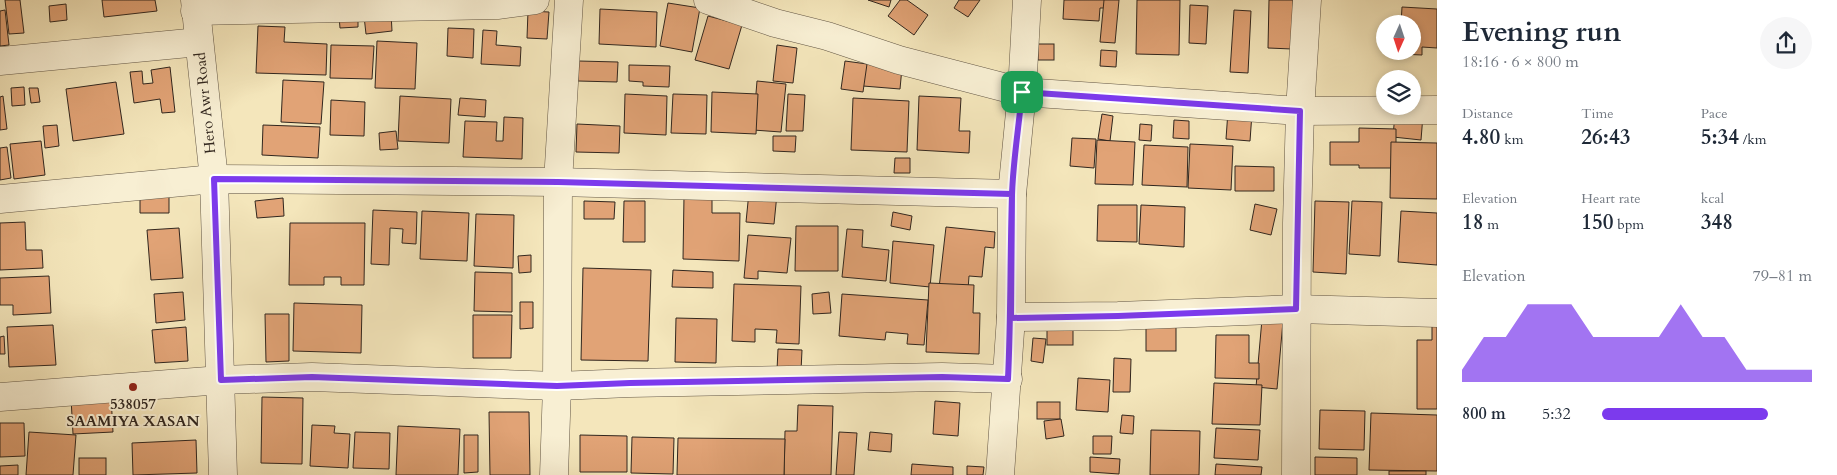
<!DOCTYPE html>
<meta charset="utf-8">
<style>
body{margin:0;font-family:Cardo,serif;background:#f6f6f7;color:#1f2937;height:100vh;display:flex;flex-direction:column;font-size:19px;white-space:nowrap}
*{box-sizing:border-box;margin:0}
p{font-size:16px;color:#747a83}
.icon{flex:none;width:28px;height:28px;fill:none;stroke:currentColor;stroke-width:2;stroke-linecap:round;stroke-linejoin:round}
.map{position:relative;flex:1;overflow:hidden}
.drawer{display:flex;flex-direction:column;background:#fff;width:400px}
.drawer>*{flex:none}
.needle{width:32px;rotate:183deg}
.tools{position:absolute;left:1376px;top:15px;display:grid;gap:10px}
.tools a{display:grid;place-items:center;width:45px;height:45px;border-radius:50%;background:#fff;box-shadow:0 2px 8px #0003;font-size:25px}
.pin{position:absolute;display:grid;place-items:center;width:42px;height:42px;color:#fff;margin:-21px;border-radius:10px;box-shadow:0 2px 8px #0006}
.round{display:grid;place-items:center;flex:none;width:52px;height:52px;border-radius:26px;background:#f6f6f7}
.headline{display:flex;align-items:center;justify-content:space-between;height:85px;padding:0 25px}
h1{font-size:28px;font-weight:700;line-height:38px}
.metrics{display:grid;grid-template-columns:repeat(3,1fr);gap:8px;height:85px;padding:5px 25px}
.metrics div{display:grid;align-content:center}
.metrics b{font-size:21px;font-weight:700}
.metrics small{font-size:14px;font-weight:400}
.metrics p{font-size:14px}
.chart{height:140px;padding:10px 25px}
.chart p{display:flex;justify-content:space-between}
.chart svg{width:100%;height:90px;margin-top:5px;fill:#7c3aed;opacity:.7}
ul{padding:0 25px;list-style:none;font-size:16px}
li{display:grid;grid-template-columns:80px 60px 1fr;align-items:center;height:38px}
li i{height:12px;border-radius:6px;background:#7c3aed}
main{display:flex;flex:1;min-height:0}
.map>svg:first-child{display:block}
.building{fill:#e1a376;stroke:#31261e}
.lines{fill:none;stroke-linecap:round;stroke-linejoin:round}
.minor-casing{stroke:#625645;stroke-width:29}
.minor{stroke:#f8efd3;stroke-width:28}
.route-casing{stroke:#fff;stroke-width:10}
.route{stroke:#7c3aed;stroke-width:6}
.poi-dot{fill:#8f2418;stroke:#f8efd3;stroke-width:2}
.labels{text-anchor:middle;stroke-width:4;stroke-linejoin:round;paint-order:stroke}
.street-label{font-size:15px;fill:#31261e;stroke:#f8efd3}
.poi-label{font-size:15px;font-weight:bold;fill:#31261e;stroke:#f8efd3}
</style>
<main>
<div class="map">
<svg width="1437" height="475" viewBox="0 0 1437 475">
<rect width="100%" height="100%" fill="#f4e6bb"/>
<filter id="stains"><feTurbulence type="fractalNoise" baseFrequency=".004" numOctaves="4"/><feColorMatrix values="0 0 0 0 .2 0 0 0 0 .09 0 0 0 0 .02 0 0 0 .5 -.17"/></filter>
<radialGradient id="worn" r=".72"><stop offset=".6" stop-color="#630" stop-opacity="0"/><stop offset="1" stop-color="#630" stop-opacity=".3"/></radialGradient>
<!-- building -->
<g class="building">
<polygon points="5,0 20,0 24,33 9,34"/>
<polygon points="102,0 155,0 157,11 104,17"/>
<polygon points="868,0 891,0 889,7"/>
<polygon points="900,0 907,0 928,15 914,35 888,16"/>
<polygon points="959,0 980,0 968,17 954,8"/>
<polygon points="1064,0 1109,0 1109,8 1100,8 1099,21 1063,19"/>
<polygon points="1104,0 1119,0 1115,43 1100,42"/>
<polygon points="1137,0 1180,0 1179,55 1136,54"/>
<polygon points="1269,0 1293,0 1292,49 1268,48"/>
<polygon points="668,3 700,8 692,52 660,46"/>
<polygon points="66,4 67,20 50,22 49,6"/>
<polygon points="1190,5 1208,6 1206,44 1189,43"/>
<polygon points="1402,7 1437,9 1437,48 1422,47 1422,55 1400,54 1400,51 1412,51 1412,24 1401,24"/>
<polygon points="600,9 657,12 656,47 599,44"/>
<polygon points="5,10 9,45 0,46 0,11"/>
<polygon points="1234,10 1251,11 1248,73 1230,72"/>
<polygon points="528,11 549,12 547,39 527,38"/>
<polygon points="391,13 392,31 366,34 364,16"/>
<polygon points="339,16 358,16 358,27 340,28"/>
<polygon points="708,16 742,25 729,69 695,60"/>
<polygon points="258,26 285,27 284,42 327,44 326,75 256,73"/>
<polygon points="448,28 474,29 473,58 447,56"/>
<polygon points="483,30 497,31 496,45 521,47 520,66 481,64"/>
<polygon points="377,41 417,43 415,89 375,88"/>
<rect x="1038" y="44" width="16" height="16"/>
<polygon points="331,45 374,46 372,79 330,78"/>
<polygon points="777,45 797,48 793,83 773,81"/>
<polygon points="1101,50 1117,51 1116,67 1100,66"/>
<polygon points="866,54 903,57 900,89 863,86"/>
<polygon points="579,61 618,62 617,82 578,81"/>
<polygon points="845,61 867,64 863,92 841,89"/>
<polygon points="629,65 670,66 669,87 643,86 643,82 629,81"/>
<polygon points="170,67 175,112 162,113 160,99 134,103 130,72 142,71 143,84 153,83 151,70"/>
<polygon points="283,80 324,82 321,124 281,122"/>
<polygon points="757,81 786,84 781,132 753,130"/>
<polygon points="116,82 124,134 73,141 66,89"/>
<polygon points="24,87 25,105 12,106 11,88"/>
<polygon points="29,88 38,88 40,102 31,103"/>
<polygon points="712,92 758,94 756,134 711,132"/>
<polygon points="625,94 667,96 666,135 624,133"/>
<polygon points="673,94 707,95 706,134 671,133"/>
<polygon points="788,94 805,95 803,131 786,131"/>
<polygon points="3,96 7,129 0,130 0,97"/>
<polygon points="400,96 451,99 449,143 398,141"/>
<polygon points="919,96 961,98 959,131 970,131 969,153 917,150"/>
<polygon points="460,98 486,100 485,117 458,115"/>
<polygon points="853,98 909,101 907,152 851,150"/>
<polygon points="331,100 365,102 364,136 330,135"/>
<polygon points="1228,111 1252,113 1250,141 1226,139"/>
<polygon points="1395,113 1423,115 1421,140 1393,137"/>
<polygon points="1102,114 1113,116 1110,141 1098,139"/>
<polygon points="504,117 523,118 522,159 463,157 465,121 497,122 496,141 503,141"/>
<polygon points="1174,120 1189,121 1189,139 1173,138"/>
<polygon points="577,124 620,126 619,153 576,152"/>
<polygon points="1140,124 1152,125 1151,141 1139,140"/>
<polygon points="57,125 59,146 45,148 43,126"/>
<polygon points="263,125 320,127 318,158 262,155"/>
<polygon points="1359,128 1396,129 1396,168 1359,168 1359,165 1330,165 1330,142 1359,142"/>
<polygon points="396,131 398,149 380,150 379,133"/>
<polygon points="773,136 796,136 795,152 773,151"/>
<polygon points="1072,138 1096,139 1094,168 1070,166"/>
<polygon points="1097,140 1135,142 1133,185 1095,184"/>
<polygon points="41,141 45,175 14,179 10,144"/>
<polygon points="1391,142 1437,143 1437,199 1390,198"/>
<polygon points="1190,144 1233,146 1231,190 1188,188"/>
<polygon points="1144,145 1188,147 1187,187 1142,185"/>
<polygon points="7,147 11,178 0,180 0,148"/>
<polygon points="895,158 910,158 910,173 894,173"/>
<polygon points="1235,166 1274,167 1274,191 1235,191"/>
<polygon points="140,191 169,192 169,213 140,213"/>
<polygon points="749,192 777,194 774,224 746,222"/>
<polygon points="684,196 712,196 712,213 740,213 739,261 683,259"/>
<polygon points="283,198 284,216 257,218 255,201"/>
<polygon points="584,201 615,202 614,219 584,219"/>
<polygon points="624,201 645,201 645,242 623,242"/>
<polygon points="1315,201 1349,202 1346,274 1313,272"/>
<polygon points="1352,201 1382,202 1380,256 1349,254"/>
<polygon points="1255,204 1277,209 1271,235 1250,230"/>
<polygon points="1098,205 1137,205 1137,242 1097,241"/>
<polygon points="1141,205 1185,207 1184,247 1139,244"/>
<polygon points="373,210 417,212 416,244 402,243 403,229 390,228 389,265 371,264"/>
<polygon points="422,211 469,213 467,261 420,259"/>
<polygon points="1401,211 1437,213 1437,265 1398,262"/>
<polygon points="893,212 912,216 910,230 891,226"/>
<polygon points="476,214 514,215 513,268 474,266"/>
<polygon points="25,222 26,250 42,250 43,268 0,270 0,223"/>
<polygon points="290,223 365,223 364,285 341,285 341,277 324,277 324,285 289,285"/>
<polygon points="796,226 838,226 838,271 795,271"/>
<polygon points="946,227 995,232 994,248 985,247 982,277 969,276 968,290 939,288"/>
<polygon points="179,228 183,278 151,280 147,230"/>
<polygon points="847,229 863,230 862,247 889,250 886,281 842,277"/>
<polygon points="748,235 791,238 787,273 758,271 758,279 744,278"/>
<polygon points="893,241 934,245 930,287 890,283"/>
<polygon points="531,255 531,272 519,273 518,256"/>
<polygon points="583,268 651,270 648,361 581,360"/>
<polygon points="673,270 713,272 713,288 672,287"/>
<polygon points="475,272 512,273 512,312 474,311"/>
<polygon points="49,276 51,313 13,315 13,305 0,305 0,278"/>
<polygon points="929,283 974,285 973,313 980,313 979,354 926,352"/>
<polygon points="734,284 801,286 799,344 776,343 777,330 755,329 755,342 732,341"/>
<polygon points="183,292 185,320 156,323 154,294"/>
<polygon points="829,292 831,313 813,314 812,294"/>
<polygon points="842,294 928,300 924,345 907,344 908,334 886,332 885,340 839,336"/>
<polygon points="520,302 533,302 533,328 520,329"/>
<polygon points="294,303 362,305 361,353 293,351"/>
<polygon points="265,314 289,314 289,361 266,362"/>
<polygon points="473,315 512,315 511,358 473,358"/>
<polygon points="676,318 717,319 716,363 675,362"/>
<polygon points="1262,319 1283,321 1277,389 1256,387"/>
<rect x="1047" y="322" width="26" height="23"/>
<polygon points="1432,324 1437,324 1437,409 1417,409 1417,340 1432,340"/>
<polygon points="53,325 56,365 9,367 7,327"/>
<rect x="1146" y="325" width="30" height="26"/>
<polygon points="186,327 188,361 155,363 152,330"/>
<polygon points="1216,335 1249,335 1249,363 1259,363 1259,379 1215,378"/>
<polygon points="4,336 5,354 0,354 0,337"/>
<polygon points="1033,338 1046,339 1043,363 1031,361"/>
<polygon points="778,349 802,350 801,371 777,370"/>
<polygon points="1114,358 1131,359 1130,392 1113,392"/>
<polygon points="1078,378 1110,380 1108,412 1076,410"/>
<polygon points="1214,383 1262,385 1260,425 1212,424"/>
<polygon points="111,396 113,432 73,434 71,398"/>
<polygon points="262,397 303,398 302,464 261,463"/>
<polygon points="935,401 960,403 958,436 933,434"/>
<rect x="1037" y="402" width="23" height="17"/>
<polygon points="798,405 833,406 831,475 784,475 785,431 797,431"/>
<polygon points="1320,410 1365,411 1364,450 1319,449"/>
<polygon points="489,412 529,412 530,475 490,475"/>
<polygon points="1371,413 1437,415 1437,471 1369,470"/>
<polygon points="1122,415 1134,416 1133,434 1120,433"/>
<polygon points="1061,419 1064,436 1046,439 1044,421"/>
<polygon points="0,423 24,423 25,456 0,457"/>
<polygon points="312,425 335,426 334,433 350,434 348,468 310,466"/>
<polygon points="398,426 460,429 458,475 396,475"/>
<polygon points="1216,428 1260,430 1258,460 1214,458"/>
<polygon points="1151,430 1200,431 1199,475 1150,475"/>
<polygon points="29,432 76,435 73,475 26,475"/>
<polygon points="355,432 390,433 389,469 353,468"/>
<polygon points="839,432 857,433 854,475 836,475"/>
<polygon points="870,432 892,434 891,452 868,450"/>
<polygon points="464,435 478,435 478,472 464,473"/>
<polygon points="580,435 627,436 627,472 580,472"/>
<polygon points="1093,436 1112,436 1111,454 1093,454"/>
<polygon points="632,437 674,438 673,474 631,473"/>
<polygon points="678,438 785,439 784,475 677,475"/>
<polygon points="196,440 197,473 133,475 132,443"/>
<polygon points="1090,457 1120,459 1119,474 1090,472"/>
<polygon points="1315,457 1357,458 1357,475 1315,475"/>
<rect x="79" y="458" width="27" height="17"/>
<polygon points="912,464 953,467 953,475 911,475"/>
<polygon points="1216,464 1262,467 1261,475 1215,475"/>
<polygon points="18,465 18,475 0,475 0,466"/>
<polygon points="967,466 984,467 983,475 967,475"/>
<rect x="1389" y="471" width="37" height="4"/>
</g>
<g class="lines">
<defs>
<g id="minor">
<polyline points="195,0 214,179 223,475"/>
<polyline points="708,0 775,23 827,36 899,60 1022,92 1300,111 1437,110"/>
<polyline points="195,11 497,5 535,0"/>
<polyline points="0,61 199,42"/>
<polyline points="0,199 214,179 558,182 1012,194"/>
<polyline points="1011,317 1118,316 1296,309 1437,313"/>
<polyline points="0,397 221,380 312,377 557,386 630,383 942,377 1008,379"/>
<polyline points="554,475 557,386 558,182 569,0"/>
<polyline points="1000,475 1011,317 1012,194 1022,92 1027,0"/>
<polyline points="1296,475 1297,223 1300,111 1307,0"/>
</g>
</defs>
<!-- minor casing -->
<use href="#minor" class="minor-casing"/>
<!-- minor -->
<use href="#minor" class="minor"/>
</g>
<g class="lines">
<defs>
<path id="route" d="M1022,92C1019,126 1013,161 1012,195C1010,256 1011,317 1008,379L942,377L630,383L557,386L312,377L221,380L214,179L558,182L1012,194L1011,318L1118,316L1296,309L1300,111L1022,92"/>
</defs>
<!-- route casing -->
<use href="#route" class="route-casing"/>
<!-- route -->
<use href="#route" class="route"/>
</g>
<!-- markers -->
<circle class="poi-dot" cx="133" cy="387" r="5"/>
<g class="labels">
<!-- street labels -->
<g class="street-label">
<text transform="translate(205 103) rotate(-96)" y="5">Hero Awr Road</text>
</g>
<!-- poi labels -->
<g class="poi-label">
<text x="133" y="409">538057<tspan x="133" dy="17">SAAMIYA XASAN</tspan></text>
</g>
</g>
<rect width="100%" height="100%" filter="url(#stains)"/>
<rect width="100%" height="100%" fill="url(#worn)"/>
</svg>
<div class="tools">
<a><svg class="needle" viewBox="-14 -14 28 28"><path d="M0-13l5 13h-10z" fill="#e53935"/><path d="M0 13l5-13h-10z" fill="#747a83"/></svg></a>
<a><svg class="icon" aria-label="layers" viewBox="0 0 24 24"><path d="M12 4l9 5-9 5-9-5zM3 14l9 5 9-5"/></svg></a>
</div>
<div class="pin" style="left:1022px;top:92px;background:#1e9e55"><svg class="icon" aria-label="arrive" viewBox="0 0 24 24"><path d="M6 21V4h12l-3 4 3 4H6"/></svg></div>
</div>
<section class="drawer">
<div class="headline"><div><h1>Evening run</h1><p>18:16 · 6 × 800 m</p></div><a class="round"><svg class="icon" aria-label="share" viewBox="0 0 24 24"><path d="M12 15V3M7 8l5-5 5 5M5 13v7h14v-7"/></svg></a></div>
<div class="metrics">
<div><p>Distance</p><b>4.80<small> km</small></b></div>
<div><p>Time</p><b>26:43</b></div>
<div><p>Pace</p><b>5:34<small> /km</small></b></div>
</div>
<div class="metrics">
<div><p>Elevation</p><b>18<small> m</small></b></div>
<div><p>Heart rate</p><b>150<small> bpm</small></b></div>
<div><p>kcal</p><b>348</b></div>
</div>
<div class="chart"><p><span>Elevation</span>79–81 m</p>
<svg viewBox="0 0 160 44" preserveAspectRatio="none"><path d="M0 44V38L10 22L20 22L30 6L40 6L50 6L60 22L70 22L80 22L90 22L100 6L110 22L120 22L130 38L140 38L150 38L160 38V44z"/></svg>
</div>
<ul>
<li><b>800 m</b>5:32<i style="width:79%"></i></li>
</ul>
</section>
</main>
